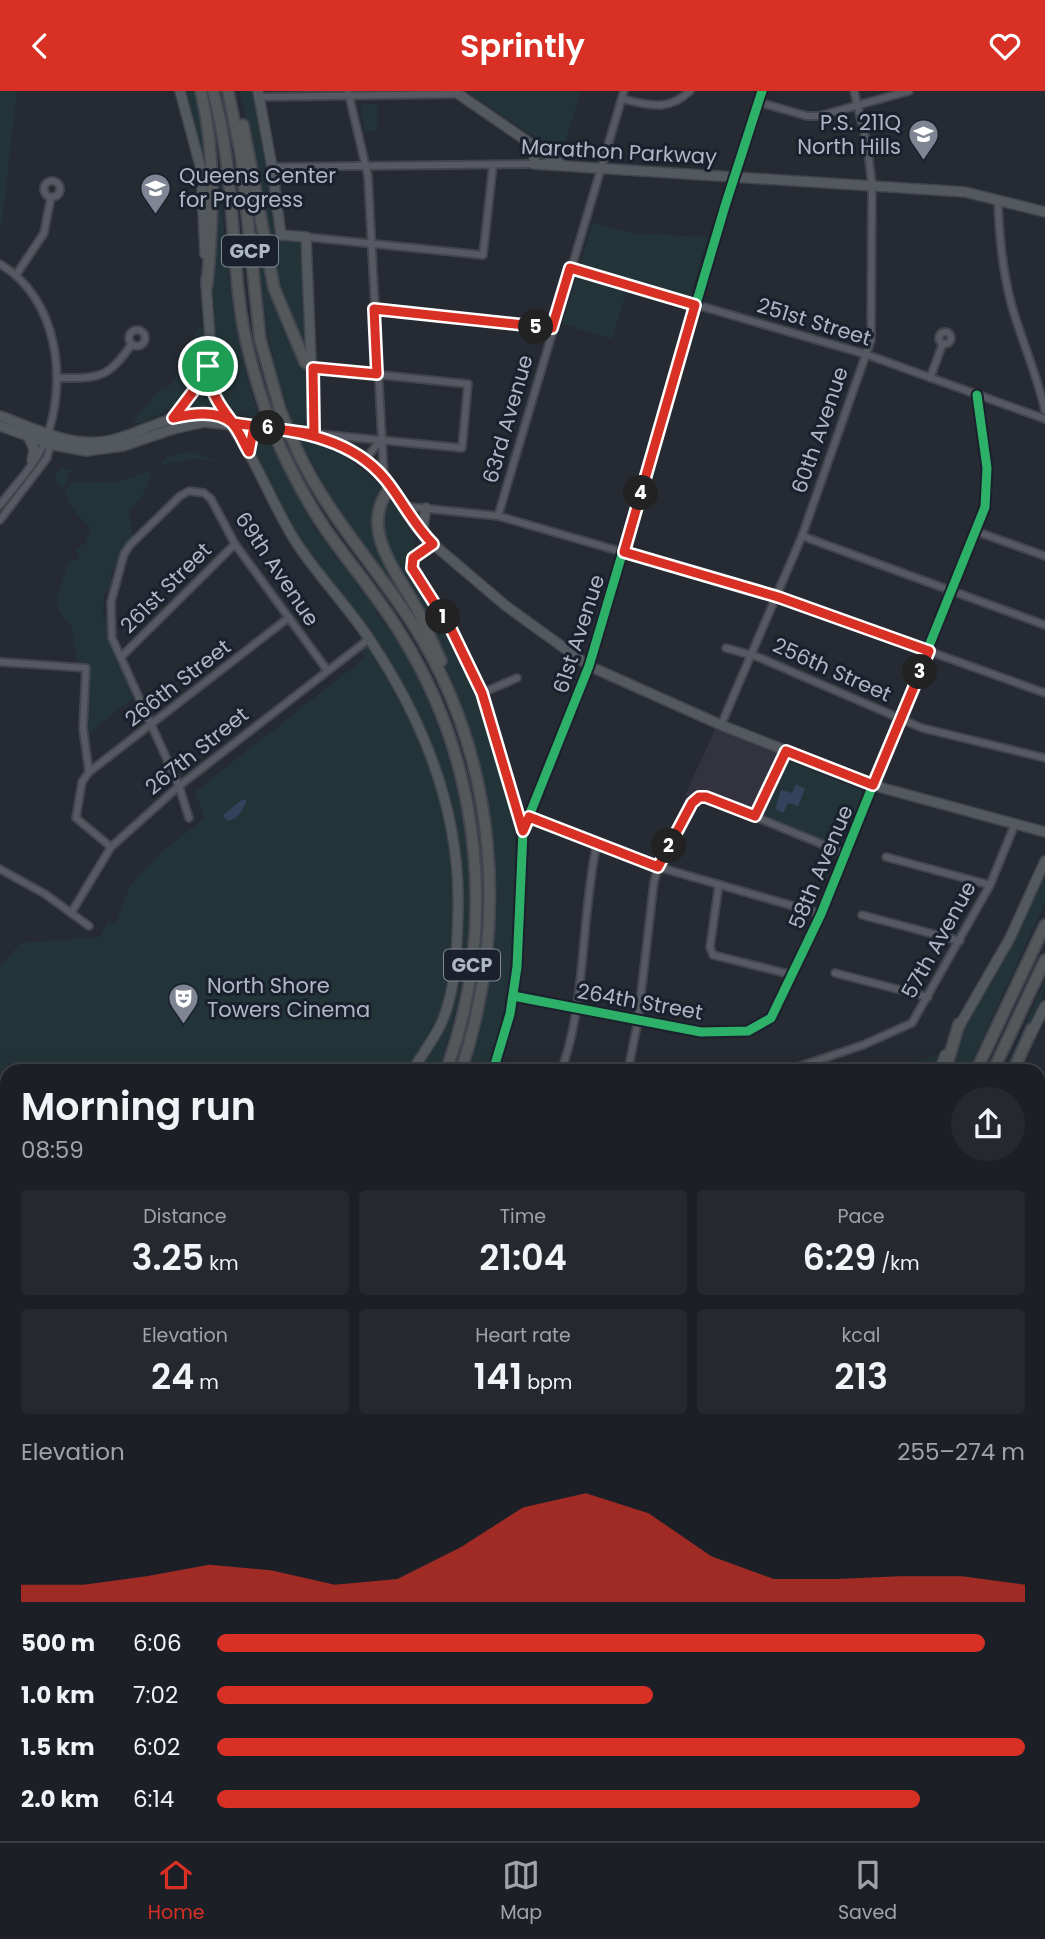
<!DOCTYPE html>
<meta charset="utf-8">
<style>
body{margin:0;font-family:Poppins,sans-serif;background:#25282e;color:#f1f3f6;height:100vh;display:flex;flex-direction:column;font-size:26px;white-space:nowrap}
*{box-sizing:border-box;margin:0}
p{font-size:23px;color:#a0a3a7}
.icon{flex:none;width:38px;height:38px;fill:none;stroke:currentColor;stroke-width:2;stroke-linecap:round;stroke-linejoin:round}
.map{position:relative;flex:1;overflow:hidden}
.drawer{position:absolute;left:0px;top:973px;width:1046px;height:777px;display:flex;flex-direction:column;background:#1c2026;border-radius:21px 21px 0 0;box-shadow:0 7px 28px #0002,0 0 0 2px #3a3e43}
.drawer>*{flex:none}
.pin{position:absolute;display:grid;place-items:center;width:60px;height:60px;color:#fff;margin:-30px;border:4px solid #fff;border-radius:50%;box-shadow:0 2px 7px #0007}
.km{position:absolute;width:35px;height:35px;margin:-18px;border-radius:50%;background:#222;color:#fff;font-size:19px;line-height:35px;text-align:center}
.round{display:grid;place-items:center;flex:none;width:74px;height:74px;border-radius:37px;background:#25282e}
.head{display:flex;align-items:center;justify-content:space-between;height:119px;padding:0 21px}
h1{font-size:38px;font-weight:600;line-height:52px}
.stats{display:grid;grid-template-columns:repeat(3,1fr);gap:10px;height:119px;padding:7px 21px}
.stats div{display:grid;align-content:center;border-radius:7px;background:#25282e;text-align:center}
.stats b{font-size:35px;font-weight:600}
.stats small{font-size:19px;font-weight:400}
.stats p{font-size:19px}
.chart{height:196px;padding:14px 21px}
.chart p{display:flex;justify-content:space-between}
.chart svg{width:100%;height:126px;margin-top:7px;fill:#d93025;opacity:.7}
ul{padding:0 21px;list-style:none;font-size:23px}
li{display:grid;grid-template-columns:112px 84px 1fr;align-items:center;height:52px}
li i{height:18px;border-radius:9px;background:#d93025}
header{display:flex;justify-content:space-between;align-items:center;height:91px;padding:0 21px;background:#d93025;color:#fff;font-size:32px;font-weight:600}
.tab-bar{display:flex;justify-content:space-around;align-items:center;height:98px;border-top:2px solid #3a3e43;background:#1c2026;font-size:19px;color:#a0a3a7}
.tab-bar a{display:grid;justify-items:center;gap:4px}
.tab-bar .current{color:#d93025}
.map>svg:first-child{display:block}
.medical{fill:#33323f}
.green{fill:#233438}
.water{fill:#34425b}
.lines{fill:none;stroke-linecap:round;stroke-linejoin:round}
.street-casing{stroke:#42454c;stroke-width:10}
.secondary-casing{stroke:#42454c;stroke-width:12}
.highway-casing{stroke:#43464f;stroke-width:14}
.street{stroke:#565961;stroke-width:6}
.secondary{stroke:#54585f;stroke-width:9}
.highway{stroke:#55585b;stroke-width:10}
.primary-bridge-casing{stroke:#434750;stroke-width:13;stroke-linecap:butt}
.highway-bridge-casing{stroke:#43464f;stroke-width:14;stroke-linecap:butt}
.primary-bridge{stroke:#585c63;stroke-width:10}
.highway-bridge{stroke:#55585b;stroke-width:10}
.cycleway-casing{stroke:#1a212d;stroke-width:13}
.cycleway{stroke:#2db169;stroke-width:9}
.route-casing{stroke:#fff;stroke-width:14}
.route{stroke:#d93025;stroke-width:9}
.labels{text-anchor:middle;stroke-width:6;stroke-linejoin:round;paint-order:stroke}
.shield{fill:#1a212d;stroke:#828997;stroke-width:2}
.shield-label{font-size:19px;font-weight:bold;fill:#afb6c5}
.poi-label{font-size:21px;fill:#afb6c5;stroke:#1a212d;text-anchor:start}
.street-label{font-size:21px;fill:#afb6c5;stroke:#1a212d}
</style>
<header><svg class="icon" aria-label="back" viewBox="0 0 24 24"><path d="M15 5l-7 7 7 7"/></svg>Sprintly<svg class="icon" aria-label="heart" viewBox="0 0 24 24"><path d="M12 20l-8-8c-3-5 5-10 8-4 3-6 11-1 8 4z"/></svg></header>
<div class="map">
<svg width="1045" height="1750" viewBox="0 0 1045 1750">
<rect width="100%" height="100%" fill="#262a33"/>
<!-- medical -->
<polygon class="medical" points="718,632 781,657 750,723 707,706 695,708 685,704"/>
<!-- green -->
<g class="green">
<polygon points="0,0 17,0 2,133 0,133"/>
<polygon points="184,0 197,0 205,43 209,110 196,35"/>
<polygon points="240,0 255,0 271,90 276,148 303,151 308,266 277,196 267,148 258,83"/>
<polygon points="466,0 581,0 561,64"/>
<polygon points="360,13 378,13 377,40 365,40"/>
<path d="M211,41C224,90 222,140 229,189C235,239 245,282 260,329L236,322L222,314L210,291L215,231L212,199L215,147Z"/>
<path d="M254,122L268,184L308,284L311,321L303,332L294,334C267,266 260,195 254,122Z"/>
<polygon points="593,131 631,142 708,146 688,212 628,194 612,248 562,233"/>
<path d="M199,235L205,239C201,288 186,316 138,333L133,330L162,296L166,299L173,291Z"/>
<polygon points="204,293 216,317 184,318 201,295"/>
<path d="M259,344L267,345L314,436L377,519L376,523C403,552 419,588 434,625C480,744 480,859 438,980H419L447,930L453,908L462,839L463,795L454,723L435,666L377,552L295,442L253,360V348L260,347Z"/>
<path d="M300,350C333,355 359,373 381,397L373,430L376,447L408,512L340,422Z"/>
<polygon points="191,360 216,370 194,368 161,374 166,366"/>
<polygon points="61,377 71,379 63,397 57,393 54,385"/>
<path d="M149,381L151,386L141,407L129,418L133,446L126,452L122,466L111,482V495L104,504L103,530H106L133,607L85,646L84,637L89,632L86,608L90,581L77,568L71,535L59,521L56,507L70,470L78,469L80,464L75,460L85,452L91,437C81,425 58,410 69,393C83,387 100,393 115,391C127,390 138,383 149,381Z"/>
<path d="M388,408C398,416 416,439 414,453C412,464 407,469 412,481C440,523 465,566 484,613C526,721 530,870 490,980H469C515,818 503,709 438,555C433,542 428,527 421,515C408,492 386,468 380,441C379,432 383,418 384,409Z"/>
<polygon points="369,548 412,627 453,740 458,832 446,919 412,980 7,980 7,1286 0,1289 0,876 20,852 100,846 107,831 116,832 130,794 164,759 205,727 195,701 366,566 357,557"/>
<polygon points="789,670 867,702 844,757 763,724"/>
<polygon points="1045,781 1045,811 968,980 951,980 969,926 996,883"/>
<path d="M1045,890C1045,909 1019,958 1011,980H1004Z"/>
<polygon points="945,961 939,980 890,980"/>
<polygon points="1040,1443 1045,1465 1045,1676 1040,1695"/>
<polygon points="7,1616 7,1669 0,1689 0,1631"/>
<polygon points="165,1743 213,1743 228,1750 172,1750"/>
<polygon points="571,1743 953,1743 950,1750 571,1750"/>
</g>
<!-- water -->
<g class="water">
<polygon points="796,693 805,698 798,715 788,712 783,722 775,718 781,699 792,702"/>
<path d="M243,708L247,710C242,718 238,731 226,729L223,724Z"/>
<polygon points="378,1743 571,1743 571,1744 570,1750 374,1750"/>
</g>
<g class="lines">
<defs>
<g id="street">
<polyline points="348,0 368,85 384,387"/>
<polyline points="260,6 457,3"/>
<path d="M622,8C649,14 668,21 690,0"/>
<polyline points="758,11 807,25 819,25 909,0"/>
<polyline points="272,76 534,73"/>
<circle cx="52" cy="98" r="8"/>
<path d="M998,109C999,145 1002,177 1011,212C1021,249 1037,282 1045,320"/>
<polyline points="306,146 483,164 493,74"/>
<path d="M0,173C58,207 68,290 46,348C37,372 15,394 0,414"/>
<polyline points="570,177 865,263 1045,328"/>
<polyline points="16,184 44,142 51,106"/>
<polyline points="374,218 552,237"/>
<circle cx="137" cy="247" r="8"/>
<circle cx="945" cy="247" r="6"/>
<polyline points="313,277 468,293 462,357 318,343"/>
<path d="M58,287C100,287 107,288 132,253"/>
<polyline points="930,287 943,252"/>
<polyline points="365,369 382,347"/>
<polyline points="402,415 498,425 778,506 1045,602"/>
<polyline points="498,425 624,0"/>
<polyline points="0,429 47,367 51,350"/>
<polyline points="975,440 1045,465"/>
<polyline points="802,445 1045,534"/>
<polyline points="433,453 413,467 412,477 452,540 482,602 523,740"/>
<polyline points="726,557 758,566 922,637 1045,667"/>
<polyline points="121,566 235,453"/>
<polyline points="0,571 86,577 83,637 89,681"/>
<polyline points="482,602 517,587"/>
<polyline points="721,634 802,445 871,249 872,93 867,53 854,0"/>
<polyline points="755,725 786,660"/>
<polyline points="529,726 658,776 821,823"/>
<polyline points="189,727 179,695 112,547 111,511 124,463 130,454 180,405 189,400 204,402 211,408 235,453 327,579"/>
<polyline points="111,756 76,727 82,691 89,681 287,528"/>
<polyline points="886,766 990,794"/>
<polyline points="0,778 45,803 89,835"/>
<polyline points="719,793 710,856 713,864 793,884"/>
<polyline points="71,822 111,756 179,695 369,548"/>
<polyline points="862,824 960,850"/>
<polyline points="835,882 928,906"/>
<polyline points="513,905 701,941 748,940 771,927 821,823 985,416 987,377 977,304"/>
<polyline points="493,980 510,923 517,876 523,740 589,575 725,115 762,0"/>
<path d="M561,980C586,915 581,824 597,752"/>
<polyline points="628,980 638,929 654,791 658,776 695,708 707,706 846,763"/>
<polyline points="786,980 863,954 912,932 990,794 1015,733"/>
<polyline points="1040,990 1045,993"/>
<polyline points="1040,1063 1045,1066"/>
<polyline points="1040,1093 1045,1072"/>
<polyline points="1040,1177 1045,1181"/>
<polyline points="1040,1266 1045,1269"/>
<polyline points="316,1743 316,1750"/>
</g>
<g id="secondary">
<polyline points="180,0 201,78 205,163"/>
<polyline points="258,0 272,76 281,144 306,146 314,343"/>
<polyline points="454,0 562,74"/>
<polyline points="535,57 534,73 965,101 1045,121"/>
<path d="M208,275C209,310 236,337 252,368C266,394 278,422 294,448C316,483 347,514 370,549C424,630 461,722 458,821C457,857 456,902 440,935C432,951 421,965 412,980"/>
<path d="M0,325C31,336 66,354 99,351C143,347 183,308 228,330"/>
<path d="M173,327C222,264 209,262 206,188"/>
<polyline points="0,335 53,354 86,360 123,355 173,338 204,331 314,343 365,369 384,388 418,438 433,453 506,515 589,575 721,634 879,696 1045,741"/>
<polyline points="28,345 34,358 32,370"/>
<polyline points="249,361 254,335"/>
<polyline points="422,442 426,417"/>
<polyline points="957,939 1010,847 1045,770"/>
<polyline points="1030,945 1045,915"/>
<polyline points="939,980 945,964"/>
<polyline points="1040,1432 1045,1454"/>
<polyline points="0,1619 7,1604"/>
<polyline points="1040,1706 1045,1687"/>
<polyline points="952,1750 955,1743"/>
<polyline points="1026,1750 1029,1743"/>
<polyline points="1038,1750 1045,1734"/>
</g>
<g id="highway">
<path d="M201,0C216,64 213,129 207,194"/>
<path d="M213,0C232,68 231,138 239,207C243,245 253,281 265,317"/>
<polyline points="228,0 241,64 260,248 280,319"/>
<polyline points="243,34 274,197 305,271 313,277"/>
<path d="M281,358C297,392 314,424 337,454C359,484 383,513 402,545C482,674 498,838 446,980"/>
<path d="M298,361C329,427 378,477 416,538C498,671 509,834 461,980"/>
<path d="M391,396C356,437 399,483 418,520C426,536 433,553 441,570"/>
<polyline points="945,980 959,933"/>
<polyline points="976,980 1045,834"/>
<polyline points="993,980 1045,869"/>
<polyline points="1013,980 1032,938"/>
<polyline points="0,1729 7,1696"/>
<polyline points="33,1748 54,1749 63,1743"/>
<polyline points="14,1750 15,1743"/>
<polyline points="958,1750 961,1743"/>
<polyline points="980,1750 982,1743"/>
<polyline points="997,1750 999,1743"/>
</g>
</defs>
<!-- street casing -->
<use href="#street" class="street-casing"/>
<!-- secondary casing -->
<use href="#secondary" class="secondary-casing"/>
<!-- highway casing -->
<use href="#highway" class="highway-casing"/>
<!-- street -->
<use href="#street" class="street"/>
<!-- secondary -->
<use href="#secondary" class="secondary"/>
<!-- highway -->
<use href="#highway" class="highway"/>
<defs>
<polyline id="primary-bridge" points="0,1714 7,1721"/>
<g id="highway-bridge">
<polyline points="265,317 281,358"/>
<polyline points="280,319 298,361"/>
</g>
</defs>
<!-- primary-bridge casing -->
<use href="#primary-bridge" class="primary-bridge-casing"/>
<!-- highway-bridge casing -->
<use href="#highway-bridge" class="highway-bridge-casing"/>
<!-- primary-bridge -->
<use href="#primary-bridge" class="primary-bridge"/>
<!-- highway-bridge -->
<use href="#highway-bridge" class="highway-bridge"/>
<defs>
<g id="cycleway">
<polyline points="513,905 701,941 748,940 771,927 821,823 985,416 987,377 977,304"/>
<polyline points="493,980 510,923 517,876 523,740 589,575 725,115 762,0"/>
</g>
</defs>
<!-- cycleway casing -->
<use href="#cycleway" class="cycleway-casing"/>
<!-- cycleway -->
<use href="#cycleway" class="cycleway"/>
</g>
<g class="lines">
<defs>
<path id="route" d="M208,275C209,299 218,313 233,332C287,340 347,342 385,388C402,409 413,433 433,453L413,467L412,477L452,540L482,602L523,740L529,726L658,776L692,712L699,706H706L755,725L786,660L873,694L929,560L778,506L624,461L695,214L570,177L552,237L374,218L377,283L313,277L314,343L254,335L249,361C244,353 239,339 232,332C217,318 190,323 173,327L198,294L208,275"/>
</defs>
<!-- route casing -->
<use href="#route" class="route-casing"/>
<!-- route -->
<use href="#route" class="route"/>
</g>
<!-- icons -->
<defs>
<symbol id="school-pin" viewBox="-11 -11 22 30"><path d="M0 17L-7.5 6A9.5 9.5 0 1 1 7.5 6Z" fill="#7f8592" stroke="#1a212d"/><path d="M0-5L7-2L0 1L-7-2ZM-4 1L0 2.5L4 1V4Q0 6-4 4Z" fill="#fff"/></symbol>
<symbol id="theatre-pin" viewBox="-11 -11 22 30"><path d="M0 17L-7.5 6A9.5 9.5 0 1 1 7.5 6Z" fill="#7f8592" stroke="#1a212d"/><path d="M-5-5.5Q0-4 5-5.5V0Q5 5 0 6Q-5 5-5 0ZM-3.3-2.5H-1v1.5H-3.3ZM1-2.5H3.3v1.5H1ZM-2.8 1Q0 5.5 2.8 1Z" fill="#fff"/></symbol>
</defs>
<g fill-rule="evenodd">
<use href="#school-pin" x="906" y="26" width="35" height="47"/>
<use href="#school-pin" x="138" y="80" width="35" height="47"/>
<use href="#theatre-pin" x="166" y="890" width="35" height="47"/>
</g>
<g class="labels">
<!-- shield labels -->
<g class="shield">
<rect x="222" y="144.5" width="56" height="31" rx="5"/>
<rect x="444" y="858.5" width="56" height="31" rx="5"/>
</g>
<g class="shield-label">
<text x="250" y="167">GCP</text>
<text x="472" y="881">GCP</text>
</g>
<!-- poi labels -->
<g class="poi-label">
<text x="901" y="39" text-anchor="end">P.S. 211Q<tspan x="901" dy="24">North Hills</tspan></text>
<text x="179" y="92">Queens Center<tspan x="179" dy="24">for Progress</tspan></text>
<text x="207" y="902">North Shore<tspan x="207" dy="24">Towers Cinema</tspan></text>
</g>
<!-- street labels -->
<g class="street-label">
<text transform="translate(619 61) rotate(3)" y="7">Marathon Parkway</text>
<text transform="translate(814 231) rotate(17)" y="7">251st Street</text>
<text transform="translate(508 328) rotate(-74)" y="7">63rd Avenue</text>
<text transform="translate(820 339) rotate(-71)" y="7">60th Avenue</text>
<text transform="translate(277 478) rotate(56)" y="7">69th Avenue</text>
<text transform="translate(166 497) rotate(-45)" y="7">261st Street</text>
<text transform="translate(579 543) rotate(-72)" y="7">61st Avenue</text>
<text transform="translate(832 579) rotate(24)" y="7">256th Street</text>
<text transform="translate(178 592) rotate(-38)" y="7">266th Street</text>
<text transform="translate(197 660) rotate(-39)" y="7">267th Street</text>
<text transform="translate(821 776) rotate(-67)" y="7">58th Avenue</text>
<text transform="translate(939 849) rotate(-61)" y="7">57th Avenue</text>
<text transform="translate(640 911) rotate(10)" y="7">264th Street</text>
</g>
</g>
</svg>
<div class="pin" style="left:208px;top:275px;background:#1e9e55"><svg class="icon" aria-label="arrive" viewBox="0 0 24 24"><path d="M6 21V4h12l-3 4 3 4H6"/></svg></div>
<b class="km" style="left:443px;top:526px">1</b>
<b class="km" style="left:669px;top:755px">2</b>
<b class="km" style="left:920px;top:581px">3</b>
<b class="km" style="left:641px;top:402px">4</b>
<b class="km" style="left:536px;top:236px">5</b>
<b class="km" style="left:268px;top:337px">6</b>
<section class="drawer">
<div class="head"><div><h1>Morning run</h1><p>08:59</p></div><a class="round"><svg class="icon" aria-label="share" viewBox="0 0 24 24"><path d="M12 15V3M7 8l5-5 5 5M5 13v7h14v-7"/></svg></a></div>
<div class="stats">
<div><p>Distance</p><b>3.25<small> km</small></b></div>
<div><p>Time</p><b>21:04</b></div>
<div><p>Pace</p><b>6:29<small> /km</small></b></div>
</div>
<div class="stats">
<div><p>Elevation</p><b>24<small> m</small></b></div>
<div><p>Heart rate</p><b>141<small> bpm</small></b></div>
<div><p>kcal</p><b>213</b></div>
</div>
<div class="chart"><p><span>Elevation</span>255–274 m</p>
<svg viewBox="0 0 160 44" preserveAspectRatio="none"><path d="M0 44V38L10 38L20 35L30 31L40 33L50 38L60 36L70 25L80 11L90 6L100 13L110 28L120 36L130 36L140 35L150 35L160 38V44z"/></svg>
</div>
<ul>
<li><b>500 m</b>6:06<i style="width:95%"></i></li>
<li><b>1.0 km</b>7:02<i style="width:54%"></i></li>
<li><b>1.5 km</b>6:02<i style="width:100%"></i></li>
<li><b>2.0 km</b>6:14<i style="width:87%"></i></li>
</ul>
</section>
</div>
<nav class="tab-bar">
<a class="current"><svg class="icon" aria-label="home" viewBox="0 0 24 24"><path d="M3 11l9-7 9 7M6 9v11h12V9"/></svg>Home</a>
<a><svg class="icon" aria-label="map" viewBox="0 0 24 24"><path d="M3 6l6-2 6 2 6-2v14l-6 2-6-2-6 2zM9 4v14M15 6v14"/></svg>Map</a>
<a><svg class="icon" aria-label="saved" viewBox="0 0 24 24"><path d="M7 4h10v16l-5-4-5 4z"/></svg>Saved</a>
</nav>
